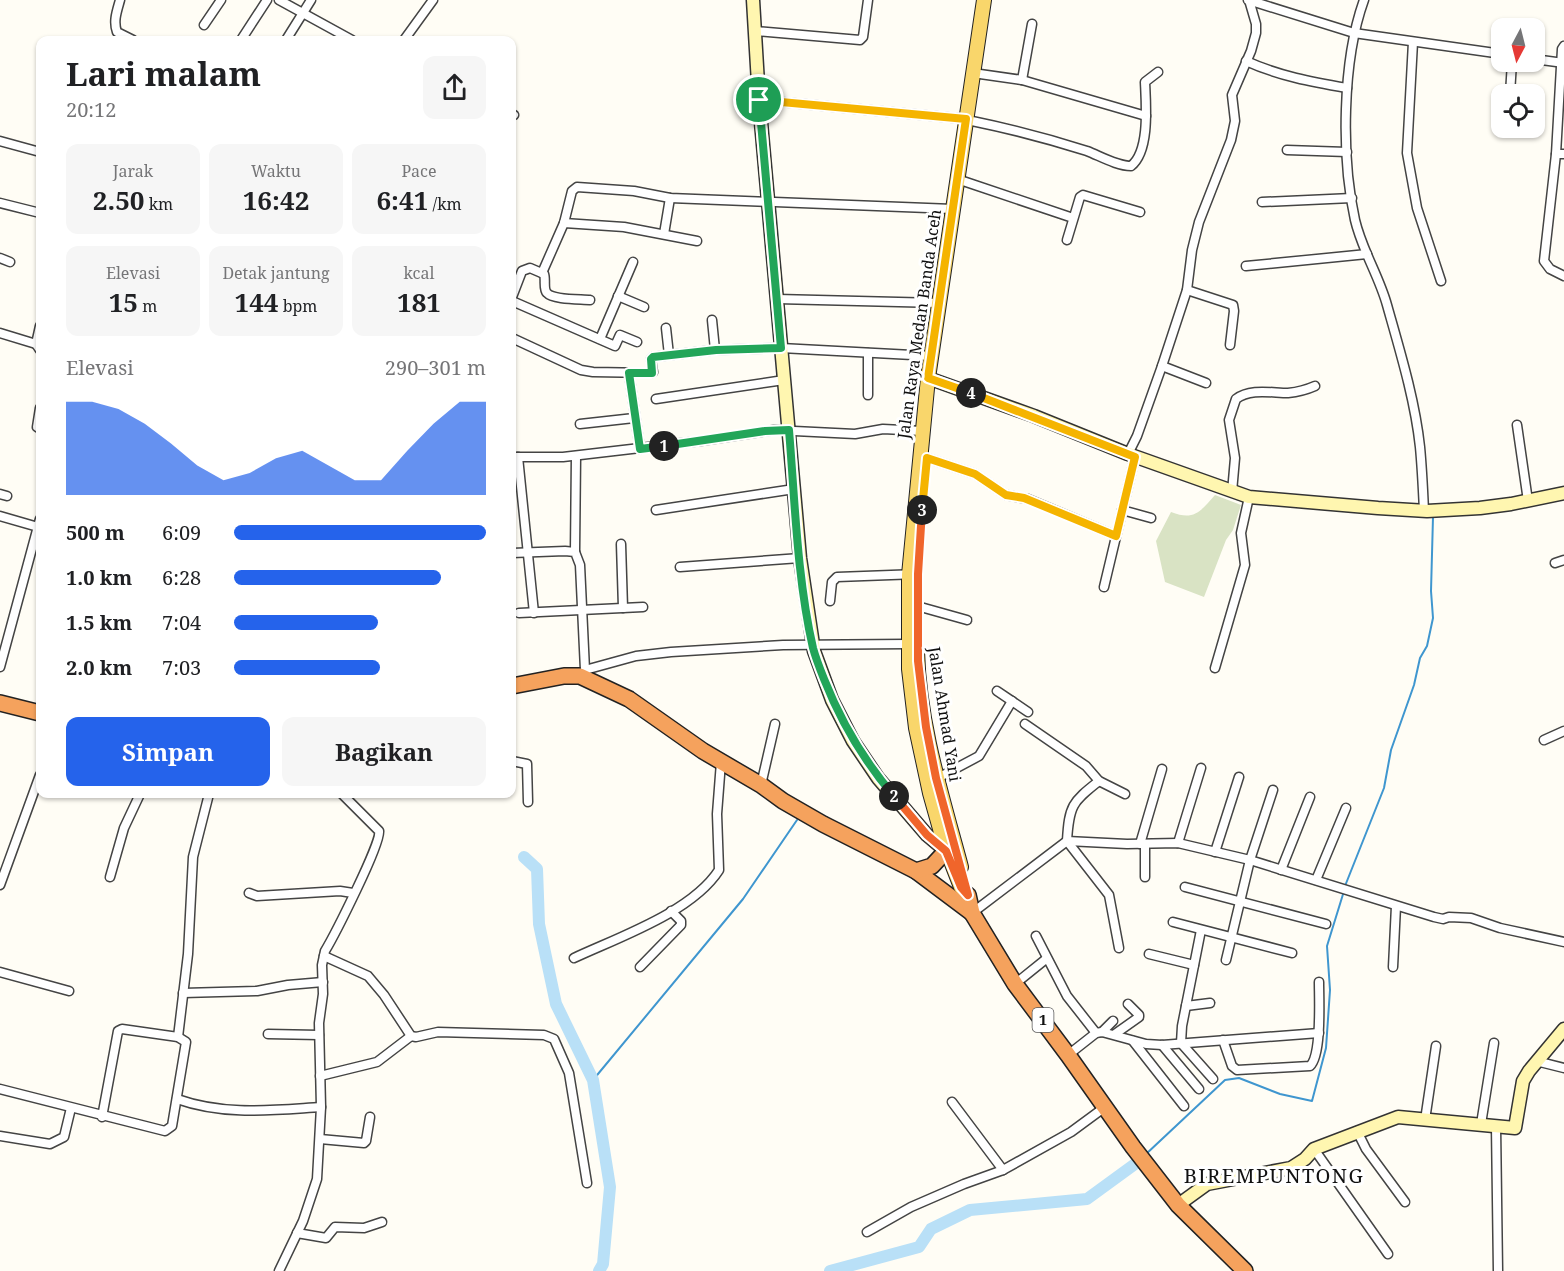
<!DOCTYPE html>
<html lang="id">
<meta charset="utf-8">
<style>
body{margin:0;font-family:"Noto Serif",serif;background:#f6f6f6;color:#202124;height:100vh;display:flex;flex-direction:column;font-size:22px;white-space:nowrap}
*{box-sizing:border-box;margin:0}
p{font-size:20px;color:#757577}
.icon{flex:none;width:33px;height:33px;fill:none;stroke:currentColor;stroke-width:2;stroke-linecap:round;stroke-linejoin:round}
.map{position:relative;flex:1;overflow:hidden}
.details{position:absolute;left:36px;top:36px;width:480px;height:762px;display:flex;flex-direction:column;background:#fff;border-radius:12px;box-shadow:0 2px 4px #0004}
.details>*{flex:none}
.needle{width:39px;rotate:187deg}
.tools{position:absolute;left:1491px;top:18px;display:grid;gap:12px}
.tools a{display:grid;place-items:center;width:54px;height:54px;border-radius:12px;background:#fff;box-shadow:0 2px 4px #0004;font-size:30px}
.pin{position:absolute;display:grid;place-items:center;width:51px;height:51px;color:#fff;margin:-26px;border:3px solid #fff;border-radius:50%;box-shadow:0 2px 6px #0007}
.km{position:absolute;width:30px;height:30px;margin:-15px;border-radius:50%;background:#222;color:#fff;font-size:16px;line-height:30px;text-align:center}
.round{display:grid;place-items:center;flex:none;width:63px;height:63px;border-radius:12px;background:#f6f6f6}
.summary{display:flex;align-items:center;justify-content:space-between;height:102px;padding:0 30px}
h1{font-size:33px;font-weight:700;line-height:45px}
.stats{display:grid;grid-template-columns:repeat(3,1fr);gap:9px;height:102px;padding:6px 30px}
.stats div{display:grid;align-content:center;border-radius:12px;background:#f6f6f6;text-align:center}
.stats b{font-size:26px;font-weight:700}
.stats small{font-size:16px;font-weight:400}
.stats p{font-size:16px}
.chart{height:168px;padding:12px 30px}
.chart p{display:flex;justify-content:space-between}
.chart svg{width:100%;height:108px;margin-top:6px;fill:#2563eb;opacity:.7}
.cta{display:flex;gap:12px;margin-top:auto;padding:12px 30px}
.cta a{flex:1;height:69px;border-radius:12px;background:#2563eb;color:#fff;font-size:24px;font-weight:700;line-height:69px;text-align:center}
.cta a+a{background:#f6f6f6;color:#202124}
ul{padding:0 30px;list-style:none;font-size:20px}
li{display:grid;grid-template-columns:96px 72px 1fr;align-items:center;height:45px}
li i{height:15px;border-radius:8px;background:#2563eb}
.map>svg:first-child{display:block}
.cemetery{fill:#d9e3c4}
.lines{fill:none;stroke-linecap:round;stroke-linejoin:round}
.stream{stroke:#3f96cf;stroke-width:2}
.river{stroke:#b9e0f7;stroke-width:12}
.street-casing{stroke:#444;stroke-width:11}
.secondary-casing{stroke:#333;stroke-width:15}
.primary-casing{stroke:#222;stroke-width:16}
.highway-casing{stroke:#222;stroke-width:18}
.street{stroke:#fff;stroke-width:8}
.secondary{stroke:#fff6b0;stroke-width:12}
.primary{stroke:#f9d66b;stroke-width:14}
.highway{stroke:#f5a25d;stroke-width:15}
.split-1-casing{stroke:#fff;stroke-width:12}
.split-2-casing{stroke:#fff;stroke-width:12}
.split-3-casing{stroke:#fff;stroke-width:12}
.split-4-casing{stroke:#fff;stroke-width:12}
.split-5-casing{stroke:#fff;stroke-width:12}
.split-1{stroke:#22a559;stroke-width:8}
.split-2{stroke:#22a559;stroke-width:8}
.split-3{stroke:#f0652b;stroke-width:8}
.split-4{stroke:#f5b400;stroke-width:8}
.split-5{stroke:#f5b400;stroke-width:8}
.labels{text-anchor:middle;stroke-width:6;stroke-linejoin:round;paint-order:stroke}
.shield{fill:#fff;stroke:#585858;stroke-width:1.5}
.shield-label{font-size:15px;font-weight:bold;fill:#111}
.street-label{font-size:16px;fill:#111;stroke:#fff}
.quarter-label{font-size:20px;letter-spacing:1.5px;fill:#111;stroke:#fff}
</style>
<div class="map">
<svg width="1564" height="1271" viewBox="0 0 1564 1271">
<rect width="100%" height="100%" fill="#fffdf5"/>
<!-- cemetery -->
<path class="cemetery" d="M1215,495L1241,505L1233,530L1226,540L1204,597L1165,582L1156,541L1171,512C1194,521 1200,512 1215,495Z"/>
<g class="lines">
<!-- stream -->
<g class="stream">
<polyline points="1345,886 1384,788 1391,750 1414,685 1420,658 1427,646 1433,618 1431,591 1433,517"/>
<polyline points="593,1080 743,899 797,820"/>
<polyline points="1145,1155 1225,1080 1239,1078 1280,1094 1312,1101 1326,1048 1330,990 1327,946 1344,891"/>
</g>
<!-- river -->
<g class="river">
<polyline points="524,857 537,869 539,924 556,1004 593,1080 610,1187 603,1264 599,1271"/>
<polyline points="830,1271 919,1247 931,1229 970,1210 1087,1199 1135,1164"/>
</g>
<defs>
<g id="street">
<path d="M120,0C117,11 113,21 117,32L133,40"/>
<polyline points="279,0 352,40"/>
<polyline points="1248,0 1354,33 1502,54"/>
<path d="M1364,0C1342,61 1341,157 1355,220C1362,250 1379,276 1387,305C1400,351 1415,400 1420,447C1422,468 1423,489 1424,511"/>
<polyline points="204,25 221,0"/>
<polyline points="755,31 860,40 863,37 868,0"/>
<polyline points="241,40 267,0"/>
<polyline points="286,40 311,0"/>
<polyline points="404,40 433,0"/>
<polyline points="1413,42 1407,153 1417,208 1441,281"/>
<polyline points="1564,46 1562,49 1556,154 1564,154"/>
<polyline points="1534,59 1564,63"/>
<path d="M1246,61C1279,76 1312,82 1347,88"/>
<polyline points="973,73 1022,80 1146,116"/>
<polyline points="1022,80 1032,24"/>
<polyline points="1510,94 1512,62"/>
<polyline points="759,100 966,119"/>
<polyline points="512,114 514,115"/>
<path d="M972,121C1011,129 1049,139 1087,151C1100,156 1117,166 1131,166C1150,151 1146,105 1145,82L1158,72"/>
<polyline points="0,141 40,152"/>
<polyline points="1287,150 1347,152"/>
<polyline points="1556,154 1544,261 1550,269 1564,276"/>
<polyline points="963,181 1073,218"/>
<polyline points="1262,202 1352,198"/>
<polyline points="0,203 40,213"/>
<polyline points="564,223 624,227 697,241"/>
<polyline points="664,234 670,198"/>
<polyline points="1067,240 1080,197 1083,195 1140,212"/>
<polyline points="0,258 10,262"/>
<polyline points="1246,266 1367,254"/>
<polyline points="542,273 564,223 572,191 577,187 634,191 670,198 953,209"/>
<polyline points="1187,290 1233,305 1234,311 1230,345"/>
<polyline points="618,296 644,307"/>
<path d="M512,297L522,271L530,268L544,274C546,279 543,289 547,293C553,300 581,299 590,300"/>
<polyline points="777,299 939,303"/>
<polyline points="512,301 615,346 620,335 637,342"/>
<polyline points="712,320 715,350"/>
<polyline points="40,326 36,344 40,350"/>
<polyline points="666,328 669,355"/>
<polyline points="0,333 36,344"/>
<polyline points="512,338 581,370 593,372 651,373 653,372 651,359 653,357 715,350 781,348 931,356"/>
<polyline points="600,339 633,262"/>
<polyline points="868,353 868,395"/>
<polyline points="1162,366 1206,383"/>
<polyline points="629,373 640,449"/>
<polyline points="656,399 784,380"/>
<polyline points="40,408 37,427 40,429"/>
<polyline points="580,424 634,418"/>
<polyline points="1517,425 1528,501"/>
<polyline points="1128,454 1137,436 1162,366 1187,290 1192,250 1199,222 1231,140 1235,121 1232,95 1251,51 1256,33 1256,24 1249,0"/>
<polyline points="512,457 563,457 700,441 774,430 855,434 883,429 922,431"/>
<polyline points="518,457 534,613"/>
<polyline points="927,458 975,474 1006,495 1028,499 1116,536"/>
<path d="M1232,492L1235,458L1229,420L1236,399C1250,388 1272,393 1288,393C1298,392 1306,390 1315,386"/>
<polyline points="0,494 7,496"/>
<polyline points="656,510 794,489"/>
<polyline points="1122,510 1151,518"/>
<polyline points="0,516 38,527"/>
<polyline points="621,544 623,608"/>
<polyline points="575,552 576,456"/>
<polyline points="512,553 565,551 575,552 580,565 585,670"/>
<polyline points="1555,563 1564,560"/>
<polyline points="680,567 800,558"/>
<polyline points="1104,587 1135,457"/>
<polyline points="830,601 832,582 837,577 918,574"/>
<polyline points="917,606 967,620"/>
<polyline points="519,613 643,607"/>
<polyline points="0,667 40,519"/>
<polyline points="1215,668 1245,565 1241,533 1249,497"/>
<polyline points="580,676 585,670 636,656 671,652 783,645 908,644"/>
<polyline points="997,691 1028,712"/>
<polyline points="1025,724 1086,766 1099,781 1125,794"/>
<polyline points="1544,740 1564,731"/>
<polyline points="512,761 527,764 528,802"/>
<polyline points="936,779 979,756 1012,701"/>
<path d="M1099,781C1072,802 1069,806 1067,841L1109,895L1119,948"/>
<polyline points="761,785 775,724"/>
<polyline points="1178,843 1201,768"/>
<polyline points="1140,844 1162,769"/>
<polyline points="1215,852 1239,777"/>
<polyline points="1281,870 1310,797"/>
<polyline points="110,877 124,828 140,794"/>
<polyline points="1145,877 1145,844"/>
<polyline points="1316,880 1346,808"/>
<polyline points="0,885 40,775"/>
<polyline points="1185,887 1326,924"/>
<polyline points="249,893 257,896 340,891 353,893"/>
<polyline points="972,913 1067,841 1127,844 1178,843 1250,860 1434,917 1443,919 1449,917 1471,918 1500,928 1564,942"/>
<polyline points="1173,922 1292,953"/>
<polyline points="1201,930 1182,1026 1181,1043 1213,1079"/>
<polyline points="1036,936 1067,996 1096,1033"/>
<polyline points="1149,954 1194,965"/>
<polyline points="324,956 368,976 384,995 411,1036 416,1037 438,1032 544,1035 554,1039 569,1073 587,1183"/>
<path d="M574,958C619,937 692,912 719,870L717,814L721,762"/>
<polyline points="1226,960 1250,860 1273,790"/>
<polyline points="640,967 681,925 681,921 671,911"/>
<polyline points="1393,967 1396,906"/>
<polyline points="0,972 69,991"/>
<polyline points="1015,984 1046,959"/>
<polyline points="183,993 257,991 288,985 323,982"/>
<polyline points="1186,1006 1210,1003"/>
<polyline points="1102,1032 1113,1021"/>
<polyline points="268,1034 319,1035"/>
<polyline points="1115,1034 1139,1017 1139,1015 1128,1004"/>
<polyline points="178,1037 188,954 193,857 209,794"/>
<path d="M1223,1040L1232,1066L1237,1070L1310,1066C1322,1055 1319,999 1319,982"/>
<polyline points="1133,1041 1184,1106"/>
<polyline points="1162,1045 1199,1089"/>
<polyline points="1068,1055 1096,1033 1102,1032 1146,1044 1162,1045 1319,1033"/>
<polyline points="1536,1061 1564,1068"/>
<polyline points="320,1076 377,1062 411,1036"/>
<polyline points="0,1089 165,1131 172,1126 186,1042 178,1037 122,1029 118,1031 102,1117"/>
<path d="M177,1099C225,1116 272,1110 321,1107"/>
<polyline points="952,1102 1003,1170"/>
<polyline points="1425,1120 1436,1046"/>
<polyline points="1481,1124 1494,1043"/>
<polyline points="1496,1126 1498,1271"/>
<polyline points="1357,1131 1366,1149 1405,1202"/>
<polyline points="0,1136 50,1144 64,1137 71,1108"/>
<polyline points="320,1139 364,1143 366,1141 370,1117"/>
<polyline points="1314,1149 1388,1254"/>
<polyline points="867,1232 911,1207 964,1184 1003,1170 1071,1132 1105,1107"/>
<polyline points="297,1233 326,1238 335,1227 364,1228 382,1222"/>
<path d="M279,1271L303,1221L317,1179L321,1107L319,1023L323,994L322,965L325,951C334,936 382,842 379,831L342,794"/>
</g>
<g id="secondary">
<polyline points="753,0 759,100 800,558 814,651 832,700 853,741 878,778 927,835 946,851"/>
<polyline points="928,378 1034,416 1128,454 1249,497 1378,508 1427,511 1480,508 1511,504 1564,493"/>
<polyline points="1178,1205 1207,1184 1291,1168 1305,1159 1314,1149 1398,1117 1515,1128 1523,1081 1529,1071 1564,1029"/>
</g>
<g id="primary">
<path d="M917,651C919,725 942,796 961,867"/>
<polyline points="968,895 961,887 944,843 930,793 916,728 909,669 909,575 928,378 984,0"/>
</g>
<g id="highway">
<polyline points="512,686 564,676 580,676 629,699 703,751 761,785 783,801 823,824 916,871 972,913"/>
<polyline points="0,703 40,713"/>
<polyline points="916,871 932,866 946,851"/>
<polyline points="968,895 972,913 1015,984 1068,1055 1133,1147 1178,1205 1245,1271"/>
</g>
</defs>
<!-- street casing -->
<use href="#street" class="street-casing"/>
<!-- secondary casing -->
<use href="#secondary" class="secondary-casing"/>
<!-- primary casing -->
<use href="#primary" class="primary-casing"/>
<!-- highway casing -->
<use href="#highway" class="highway-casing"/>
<!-- street -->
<use href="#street" class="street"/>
<!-- secondary -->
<use href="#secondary" class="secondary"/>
<!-- primary -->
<use href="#primary" class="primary"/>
<!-- highway -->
<use href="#highway" class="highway"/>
</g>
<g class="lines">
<defs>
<polyline id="split-1" points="664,446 640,449 629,373 652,373 651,359 653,357 716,350 781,348 759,100"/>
<path id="split-2" d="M664,446L765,431L789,430C795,502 797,578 813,648C816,659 820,669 824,679C841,722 864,761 894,796"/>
<polyline id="split-3" points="894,796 927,835 946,851 961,887 968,895 936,778 926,727 918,661 918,574 922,510"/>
<polyline id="split-4" points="922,510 927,458 975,474 1006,495 1024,498 1116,536 1135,457 971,393"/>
<polyline id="split-5" points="759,100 966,119 928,378 971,393"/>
</defs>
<!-- split-1 casing -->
<use href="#split-1" class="split-1-casing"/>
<!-- split-2 casing -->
<use href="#split-2" class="split-2-casing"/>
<!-- split-3 casing -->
<use href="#split-3" class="split-3-casing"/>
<!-- split-4 casing -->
<use href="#split-4" class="split-4-casing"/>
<!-- split-5 casing -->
<use href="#split-5" class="split-5-casing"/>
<!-- split-1 -->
<use href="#split-1" class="split-1"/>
<!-- split-2 -->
<use href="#split-2" class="split-2"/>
<!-- split-3 -->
<use href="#split-3" class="split-3"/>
<!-- split-4 -->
<use href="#split-4" class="split-4"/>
<!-- split-5 -->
<use href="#split-5" class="split-5"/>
</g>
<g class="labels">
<!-- shield labels -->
<rect class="shield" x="1032.5" y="1008" width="21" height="24" rx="4.5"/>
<g class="shield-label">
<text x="1043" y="1025">1</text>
</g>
<!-- street labels -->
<g class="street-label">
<text transform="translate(919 324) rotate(-82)" y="6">Jalan Raya Medan Banda Aceh</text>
<text transform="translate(945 714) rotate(81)" y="6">Jalan Ahmad Yani</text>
</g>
<!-- quarter labels -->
<g class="quarter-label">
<text x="1274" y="1183">BIREMPUNTONG</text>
</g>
</g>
</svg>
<div class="tools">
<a><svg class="needle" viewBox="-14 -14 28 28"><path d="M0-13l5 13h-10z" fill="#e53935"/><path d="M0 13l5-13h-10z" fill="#757577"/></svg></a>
<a><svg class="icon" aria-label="locate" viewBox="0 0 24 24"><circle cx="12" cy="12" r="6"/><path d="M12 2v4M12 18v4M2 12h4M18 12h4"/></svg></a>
</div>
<div class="pin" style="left:759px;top:100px;background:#1e9e55"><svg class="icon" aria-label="arrive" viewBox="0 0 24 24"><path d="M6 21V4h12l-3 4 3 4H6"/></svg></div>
<b class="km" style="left:664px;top:446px">1</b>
<b class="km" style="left:894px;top:796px">2</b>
<b class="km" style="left:922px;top:510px">3</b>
<b class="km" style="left:971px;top:393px">4</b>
<section class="details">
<div class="summary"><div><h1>Lari malam</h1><p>20:12</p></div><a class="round"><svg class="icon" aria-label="share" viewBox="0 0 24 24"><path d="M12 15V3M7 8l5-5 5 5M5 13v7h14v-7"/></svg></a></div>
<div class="stats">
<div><p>Jarak</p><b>2.50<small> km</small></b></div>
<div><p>Waktu</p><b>16:42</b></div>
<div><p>Pace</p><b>6:41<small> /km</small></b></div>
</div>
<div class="stats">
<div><p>Elevasi</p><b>15<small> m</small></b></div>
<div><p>Detak jantung</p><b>144<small> bpm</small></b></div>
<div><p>kcal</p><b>181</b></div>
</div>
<div class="chart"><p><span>Elevasi</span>290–301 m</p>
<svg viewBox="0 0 160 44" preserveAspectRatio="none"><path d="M0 44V6L10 6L20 9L30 15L40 23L50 32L60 38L70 35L80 29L90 26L100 32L110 38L120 38L130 26L140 15L150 6L160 6V44z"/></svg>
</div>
<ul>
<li><b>500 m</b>6:09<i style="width:100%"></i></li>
<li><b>1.0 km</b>6:28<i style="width:82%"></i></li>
<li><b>1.5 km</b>7:04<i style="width:57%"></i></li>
<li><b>2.0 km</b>7:03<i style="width:58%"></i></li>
</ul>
<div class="cta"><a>Simpan</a><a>Bagikan</a></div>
</section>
</div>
